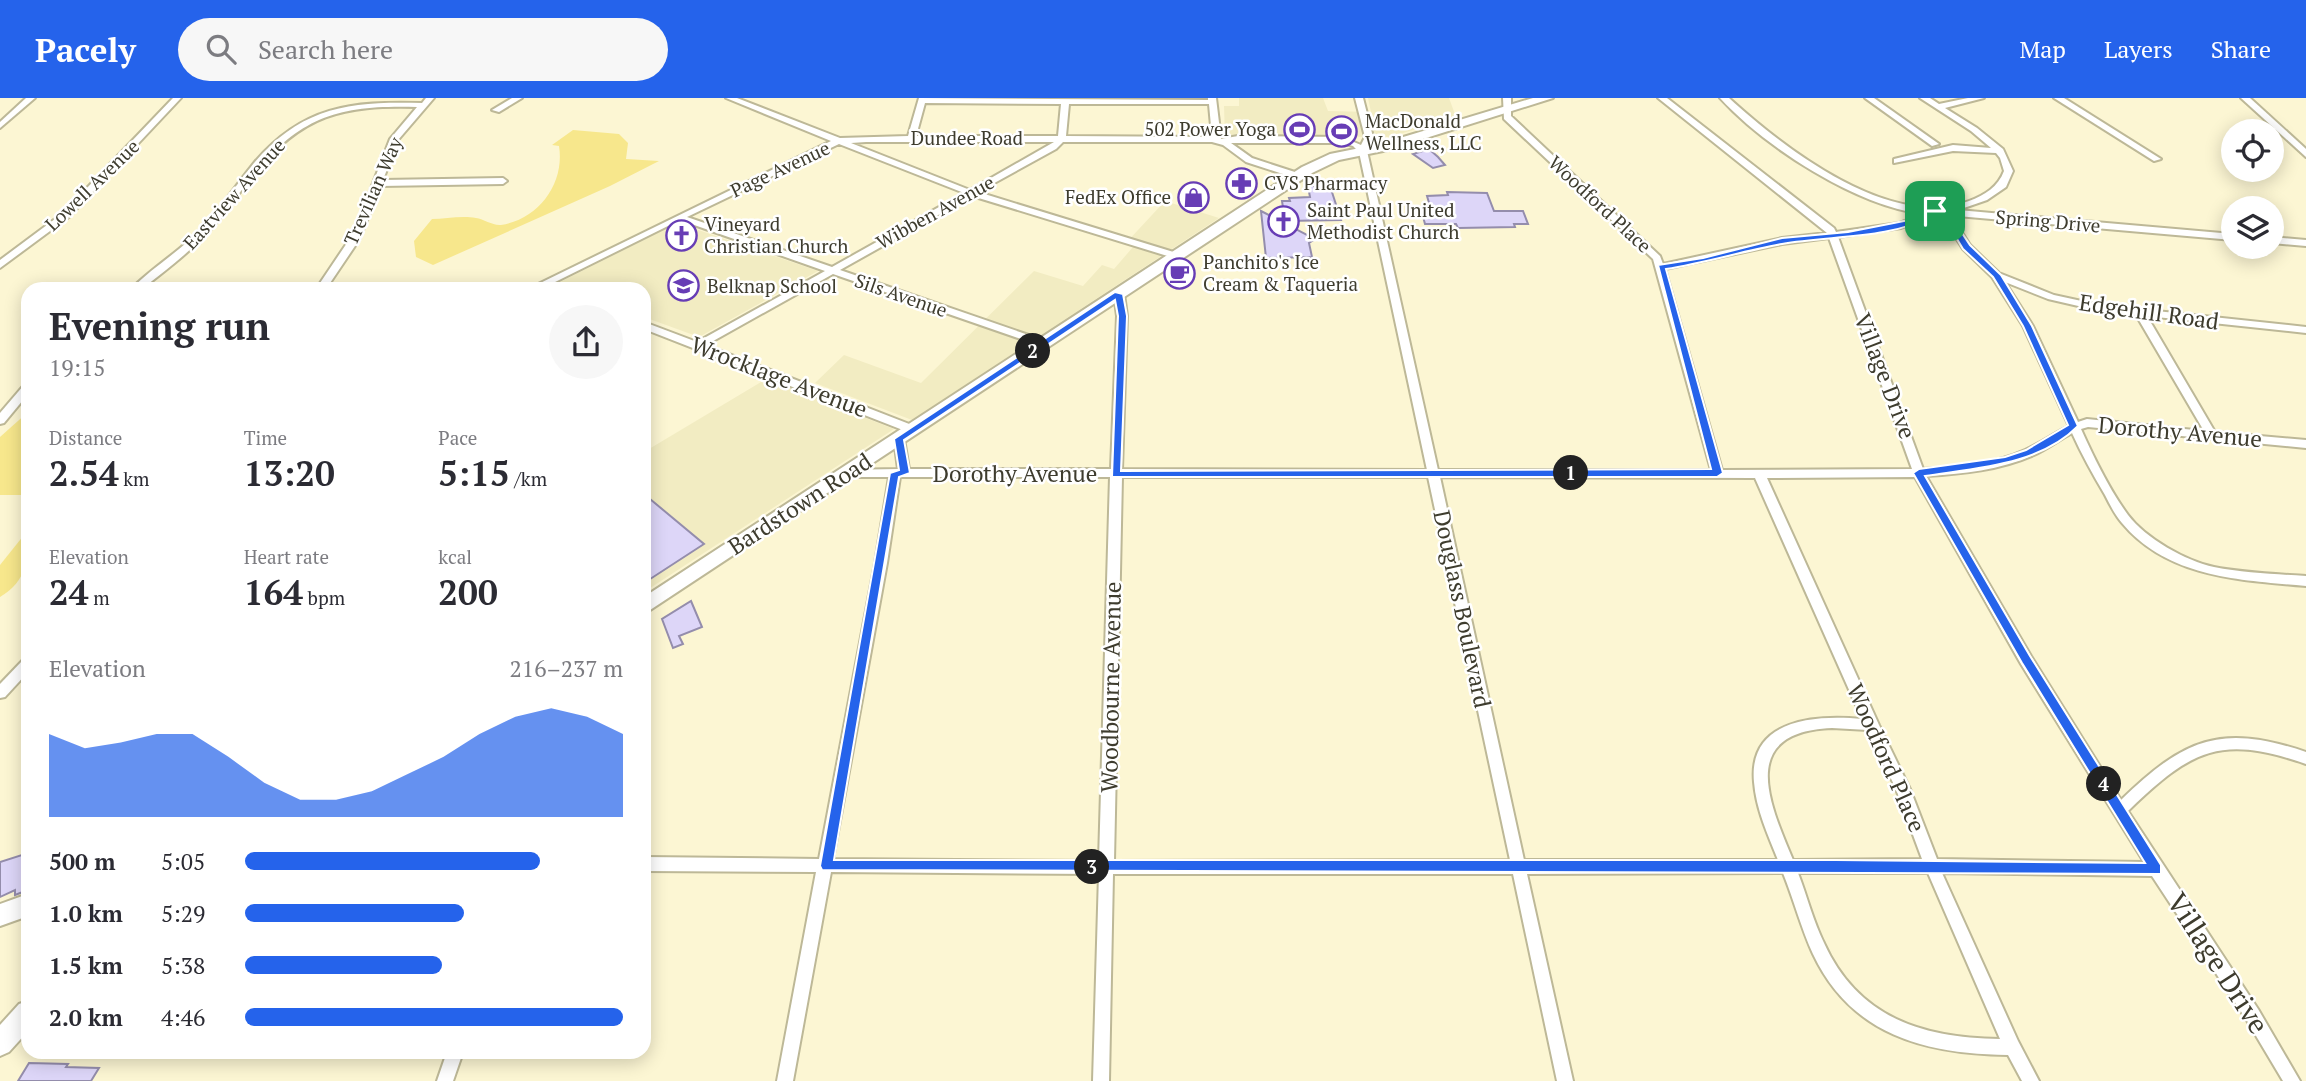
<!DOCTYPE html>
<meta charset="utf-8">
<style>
body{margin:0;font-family:"PT Serif",serif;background:#f7f7f7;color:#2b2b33;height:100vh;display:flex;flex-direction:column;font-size:26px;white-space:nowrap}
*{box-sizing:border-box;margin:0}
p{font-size:23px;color:#7c7c81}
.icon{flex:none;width:38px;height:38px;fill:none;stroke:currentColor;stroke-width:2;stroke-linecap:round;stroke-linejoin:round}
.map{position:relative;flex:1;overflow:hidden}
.details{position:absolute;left:21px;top:184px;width:630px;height:777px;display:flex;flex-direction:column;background:#fff;border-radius:21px;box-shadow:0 4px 18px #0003}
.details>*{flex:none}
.buttons{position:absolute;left:2221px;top:21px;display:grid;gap:14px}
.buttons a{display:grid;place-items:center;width:63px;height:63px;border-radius:50%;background:#fff;box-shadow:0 4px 18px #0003;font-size:35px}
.pin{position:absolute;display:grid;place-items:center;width:60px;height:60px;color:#fff;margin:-30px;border-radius:14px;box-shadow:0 4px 10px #0006}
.km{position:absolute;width:35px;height:35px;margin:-18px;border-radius:50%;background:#222;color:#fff;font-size:19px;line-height:35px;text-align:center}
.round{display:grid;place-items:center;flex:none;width:74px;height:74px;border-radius:37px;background:#f7f7f7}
.head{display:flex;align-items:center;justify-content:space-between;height:119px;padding:0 28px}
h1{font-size:38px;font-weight:600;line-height:52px}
.stats{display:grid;grid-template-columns:repeat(3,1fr);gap:10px;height:119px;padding:7px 28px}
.stats div{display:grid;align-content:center}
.stats b{font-size:35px;font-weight:600}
.stats small{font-size:19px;font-weight:400}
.stats p{font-size:19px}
.chart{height:196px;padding:14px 28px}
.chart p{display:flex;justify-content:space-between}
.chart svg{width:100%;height:126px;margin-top:7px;fill:#2563eb;opacity:.7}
ul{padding:0 28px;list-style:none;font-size:23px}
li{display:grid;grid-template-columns:112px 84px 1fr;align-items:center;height:52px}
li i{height:18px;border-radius:9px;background:#2563eb}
header{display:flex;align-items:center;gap:42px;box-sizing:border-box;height:98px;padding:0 35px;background:#2563eb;color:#fff}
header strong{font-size:33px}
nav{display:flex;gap:38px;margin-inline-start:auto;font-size:24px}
.search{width:490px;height:63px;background:#f7f7f7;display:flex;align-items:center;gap:18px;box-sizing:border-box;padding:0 24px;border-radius:38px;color:#7c7c81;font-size:26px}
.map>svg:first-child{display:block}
.built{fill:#f2ecc2}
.green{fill:#f7e78c}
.building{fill:#ddd6f8;stroke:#948dac;stroke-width:2}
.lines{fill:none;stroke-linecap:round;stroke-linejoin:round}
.street-casing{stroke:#bdb897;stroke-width:4}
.primary-casing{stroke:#bdb897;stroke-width:4}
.street{fill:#fff;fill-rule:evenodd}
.primary{fill:#fff;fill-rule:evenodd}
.route{fill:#2563eb;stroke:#fff;stroke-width:2;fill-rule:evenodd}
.labels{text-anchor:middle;stroke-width:5;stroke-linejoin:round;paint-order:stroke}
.far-poi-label{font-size:19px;fill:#3e3c2e;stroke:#fff;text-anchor:start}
.far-street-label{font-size:19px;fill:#3e3c2e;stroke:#fff}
.street-label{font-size:23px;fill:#3e3c2e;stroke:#fff}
.near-street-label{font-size:28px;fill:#3e3c2e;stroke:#fff}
</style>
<header>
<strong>Pacely</strong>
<div class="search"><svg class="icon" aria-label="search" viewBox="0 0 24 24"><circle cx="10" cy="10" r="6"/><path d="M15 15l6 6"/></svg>Search here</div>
<nav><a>Map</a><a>Layers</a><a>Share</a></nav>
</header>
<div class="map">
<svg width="2306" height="983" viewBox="0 0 2306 983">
<rect width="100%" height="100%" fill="#fcf6d3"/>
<!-- built -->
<g class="built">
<polygon points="1239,0 1323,0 1328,13 1371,14 1368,0 1449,0 1456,19 1390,39 1225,38 1224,8 1239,8"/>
<polygon points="1165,103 1219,120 912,322 815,285 844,257 921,285 1034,173 1083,188 1102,167 1114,171 1133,149 1125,146"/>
<polygon points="678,125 818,173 699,239 644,219 644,191 568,191 558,185"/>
<polygon points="766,281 894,331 644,494 644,354"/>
</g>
<!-- green -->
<g class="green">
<path d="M573,32L619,36L628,45L626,61L659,63L610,88L433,167L416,159L414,143L432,121C445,121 462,117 476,120C484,121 493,128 501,127C539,121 565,85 559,48L552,47Z"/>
<polygon points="28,314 28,397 0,397 0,339"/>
<path d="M28,432C28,461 28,482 0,499V467Z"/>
</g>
<!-- building -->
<g class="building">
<polygon points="1429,51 1438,59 1445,67 1433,70 1413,56"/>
<polygon points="1308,88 1330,88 1341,122 1285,123 1282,103 1290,103 1289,100 1310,99"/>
<polygon points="1447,94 1487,95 1494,113 1523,113 1528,126 1514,126 1515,129 1458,130 1456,126 1425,126 1422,115 1432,115 1427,98 1448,97"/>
<polygon points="1261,113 1315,141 1309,145 1312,159 1266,160"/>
<polygon points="644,396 704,446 644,485"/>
<polygon points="691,503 702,529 679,538 683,546 673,550 662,521"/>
<polygon points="28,755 28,792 15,797 15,792 0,799 0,764"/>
<polygon points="29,965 68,966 66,969 99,970 91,983 18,983"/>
</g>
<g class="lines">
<defs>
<g id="street">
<polygon points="26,0 35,0 0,30 0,24"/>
<polygon points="173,0 181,0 69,119 0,170 0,162 63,115"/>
<path d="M426,0H434L398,42L383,82L503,80L507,83L503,86L381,88L359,142L328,188H354L359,191H314L318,188L349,142L360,119L390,41L417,9C343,7 302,16 253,77C239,95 226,114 211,131C190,154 166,172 142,191H131C154,168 182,152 204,128C222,108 237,86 254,65C302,8 351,3 422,5Z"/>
<polygon points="512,0 522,0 499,14 492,12"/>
<path d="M726,0H737L840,40L908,38L919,0L1208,2V0H1216L1221,41L1238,38L1342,39L1361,47L1365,39L1355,0H1363L1373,39L1367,53L1438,372H1711L1653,161L1504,21L1503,0H1511V18L1660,158L1663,166L1782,140L1827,135L1658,0H1667L1834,130L1836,134L1899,125L1923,116C1856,108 1765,49 1720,0H1729C1784,50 1890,133 1969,103C1985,97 1998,89 2004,73L2000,60L1996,55L1953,53L1894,65V61L1953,47L1991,50L1971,33L1920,0H1930L1939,6L1968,0H1984L1945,10L1977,30L2003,51L2013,73L2006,89L1987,102L1958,112L2233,136V142L1946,117L1954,122L1970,147L1999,175L2054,197L2100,207L2306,229V235L2147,218L2215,334L2306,342V350L2088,329L2081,331C2094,360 2109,391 2128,417C2145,440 2186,463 2214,469C2244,475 2276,476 2306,478V488C2240,482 2168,480 2122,425C2115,417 2110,407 2105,397C2093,377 2082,357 2072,335C2059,342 2047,351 2034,357C2000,372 1963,376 1926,378L2031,558L2121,702C2184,641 2220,625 2306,654V666C2220,636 2191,652 2128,713L2258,911L2300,983H2283L2246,921L2152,778L1942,775L2018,943L2039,983H2022L2008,957C1925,956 1851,937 1813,856C1801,830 1794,802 1783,775L1527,776L1573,983H1557L1513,776H1113L1109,983H1093L1099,776L831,774L793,983H777L816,774L644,773V759L819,761L875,465L889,379H846L842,378L840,375L842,372L898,371L894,341L899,337L904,341L909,371H1111L1117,218L1114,196L1119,193L1124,196L1127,218L1122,371L1427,372L1359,54L1353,48L1342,45H1231L1252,60L1301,76L1302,78L1298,81L1246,64L1223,47L1212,44H1063L1056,51L978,94L1180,156V160H1174L972,98L840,172L1049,244V248H1041L833,176L706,247L917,329L918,332L917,335L913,336L644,231V224L697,244L825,173L680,122L541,191H528L831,43ZM925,5L1061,6L1058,38H916ZM1069,6H1209L1212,39L1066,38ZM866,44H1054L970,92L851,45ZM839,46L964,95L832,169L687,119ZM1935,117L1947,126L1963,151L1992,179L2023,228L2069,328C2054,335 2041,345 2025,352C1994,366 1958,369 1923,371L1838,139L1901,130ZM1829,140L1912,371L1722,372L1665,171L1782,146ZM2005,184L2048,201L2100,213L2136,217L2204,333L2087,321L2078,324L2033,228ZM900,379H1110L1099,763L833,761L887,465ZM1122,379H1428L1510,762L1114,763ZM1440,379L1755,380L1862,621C1817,617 1748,620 1754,684C1756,711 1768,737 1778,762H1524ZM1915,379L2021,566L2144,764L1937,761L1910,691L1879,627L1767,380ZM1832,630L1868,632L1896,691L1922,761L1793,762C1768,703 1738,634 1832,630ZM1798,775H1928L2000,941C1923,940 1858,920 1824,845C1813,823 1807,798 1798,775Z"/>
<polygon points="1865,0 1874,0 1939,46 1932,48"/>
<polygon points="2054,0 2064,0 2161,61 2154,63"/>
<polygon points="2241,0 2250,0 2306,51 2306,59"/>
<polygon points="2272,139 2306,142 2306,148 2272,145"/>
<polygon points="28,286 28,296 4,325 0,326 0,315 24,287"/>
<polygon points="28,561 28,574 5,599 0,600 0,586 23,562"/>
<polygon points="447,954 463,954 453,983 437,983"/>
</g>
<g id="primary">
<polygon points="1533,0 1553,0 1388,52 1339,62 1312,75 644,516 644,499 1302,69 1330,56 1380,46"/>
<polygon points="28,796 28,818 0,828 0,806"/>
<polygon points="28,903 28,933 9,954 0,958 0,927 19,906"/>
</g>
</defs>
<!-- street casing -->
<use href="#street" class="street-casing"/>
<!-- primary casing -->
<use href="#primary" class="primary-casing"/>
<!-- street -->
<use href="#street" class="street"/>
<!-- primary -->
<use href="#primary" class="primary"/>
</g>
<!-- route -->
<path class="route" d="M1935,111L1954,123L1970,147L2001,177L2032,228L2078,328C2040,367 1976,370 1925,378L2030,558L2161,767V776L822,772L820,768L890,375L899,372L894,341L1115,194L1123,196L1127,218L1121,373L1711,371L1658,167L1703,160L1782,140L1848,134L1914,121ZM1934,117L1948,126L1963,151L1993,179L2023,228L2068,327L2026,352L2005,359L1919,371L1913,375L2022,565L2145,765L1836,762H834L899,379L910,375L904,342L1115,202L1118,218L1112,379H1717L1723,375L1666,171C1705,165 1743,153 1782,146C1832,137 1889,142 1934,117Z"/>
<!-- icons -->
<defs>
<symbol id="stadium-ring" viewBox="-11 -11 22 22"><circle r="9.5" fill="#fff" stroke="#673db5" stroke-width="1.5"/><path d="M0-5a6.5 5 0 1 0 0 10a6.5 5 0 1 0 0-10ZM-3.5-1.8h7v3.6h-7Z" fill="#673db5"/></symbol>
<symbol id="pharmacy-ring" viewBox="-11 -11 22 22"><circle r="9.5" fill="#fff" stroke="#673db5" stroke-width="1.5"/><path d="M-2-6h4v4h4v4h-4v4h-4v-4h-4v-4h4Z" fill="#673db5"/></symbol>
<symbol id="shop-ring" viewBox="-11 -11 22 22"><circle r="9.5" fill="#fff" stroke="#673db5" stroke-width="1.5"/><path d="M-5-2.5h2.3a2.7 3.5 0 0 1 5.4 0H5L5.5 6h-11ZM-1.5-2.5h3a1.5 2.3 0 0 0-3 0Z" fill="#673db5"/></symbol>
<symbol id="church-ring" viewBox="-11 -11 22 22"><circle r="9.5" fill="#fff" stroke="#673db5" stroke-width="1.5"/><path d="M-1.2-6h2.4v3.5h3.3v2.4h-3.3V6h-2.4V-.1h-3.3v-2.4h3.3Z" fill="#673db5"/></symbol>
<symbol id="cafe-ring" viewBox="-11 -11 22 22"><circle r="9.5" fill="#fff" stroke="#673db5" stroke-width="1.5"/><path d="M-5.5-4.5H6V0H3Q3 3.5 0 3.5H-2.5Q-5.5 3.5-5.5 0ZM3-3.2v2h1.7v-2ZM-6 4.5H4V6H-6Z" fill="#673db5"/></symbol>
<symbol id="school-ring" viewBox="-11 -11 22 22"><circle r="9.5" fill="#fff" stroke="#673db5" stroke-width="1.5"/><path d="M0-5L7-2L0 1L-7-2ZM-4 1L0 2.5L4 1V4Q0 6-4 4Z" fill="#673db5"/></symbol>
</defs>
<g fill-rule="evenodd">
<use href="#stadium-ring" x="1282" y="14" width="35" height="35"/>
<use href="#stadium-ring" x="1324" y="16" width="35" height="35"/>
<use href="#pharmacy-ring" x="1224" y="68" width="35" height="35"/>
<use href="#shop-ring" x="1176" y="82" width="35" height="35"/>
<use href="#church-ring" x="1266" y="106" width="35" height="35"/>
<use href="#church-ring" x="664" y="120" width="35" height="35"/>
<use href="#cafe-ring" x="1162" y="158" width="35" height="35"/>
<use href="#school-ring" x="666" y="170" width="35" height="35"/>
</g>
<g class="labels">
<!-- far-poi labels -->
<g class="far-poi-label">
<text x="1365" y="30">MacDonald<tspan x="1365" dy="22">Wellness, LLC</tspan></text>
<text x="1276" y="38" text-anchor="end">502 Power Yoga</text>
<text x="1264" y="92">CVS Pharmacy</text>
<text x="1171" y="106" text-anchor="end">FedEx Office</text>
<text x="1307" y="119">Saint Paul United<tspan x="1307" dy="22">Methodist Church</tspan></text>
<text x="704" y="133">Vineyard<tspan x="704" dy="22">Christian Church</tspan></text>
<text x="1203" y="171">Panchito's Ice<tspan x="1203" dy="22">Cream &amp; Taqueria</tspan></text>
<text x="707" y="195">Belknap School</text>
</g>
<!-- far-street labels -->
<g class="far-street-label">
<text x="967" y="47">Dundee Road</text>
<text transform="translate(780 71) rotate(-25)" y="7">Page Avenue</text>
<text transform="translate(92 87) rotate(-44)" y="7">Lowell Avenue</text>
<text transform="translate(373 93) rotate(-66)" y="7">Trevilian Way</text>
<text transform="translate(234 96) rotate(-48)" y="7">Eastview Avenue</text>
<text transform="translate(1600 106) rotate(43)" y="7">Woodford Place</text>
<text transform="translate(935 114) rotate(-29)" y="7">Wibben Avenue</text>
<text transform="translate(2048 123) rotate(5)" y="7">Spring Drive</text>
<text transform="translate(901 197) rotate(19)" y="7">Sils Avenue</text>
</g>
<!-- street labels -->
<g class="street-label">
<text transform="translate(2149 214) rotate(8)" y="8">Edgehill Road</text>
<text transform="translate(1885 278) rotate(69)" y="8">Village Drive</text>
<text transform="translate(779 279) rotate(21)" y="8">Wrocklage Avenue</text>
<text transform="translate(2180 334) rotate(5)" y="8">Dorothy Avenue</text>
<text x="1015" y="384">Dorothy Avenue</text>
<text transform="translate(800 406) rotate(-33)" y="8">Bardstown Road</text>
<text transform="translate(1462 511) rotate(78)" y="8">Douglass Boulevard</text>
<text transform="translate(1111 589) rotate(-89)" y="8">Woodbourne Avenue</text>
<text transform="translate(1886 660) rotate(66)" y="8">Woodford Place</text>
</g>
<!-- near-street labels -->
<g class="near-street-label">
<text transform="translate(2218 865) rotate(57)" y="10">Village Drive</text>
</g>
</g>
</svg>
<div class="buttons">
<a><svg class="icon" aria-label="locate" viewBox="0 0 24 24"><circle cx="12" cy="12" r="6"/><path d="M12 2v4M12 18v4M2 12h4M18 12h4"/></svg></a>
<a><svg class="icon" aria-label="layers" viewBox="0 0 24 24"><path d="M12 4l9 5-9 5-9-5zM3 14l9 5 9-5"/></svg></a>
</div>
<div class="pin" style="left:1935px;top:113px;background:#1e9e55"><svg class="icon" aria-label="arrive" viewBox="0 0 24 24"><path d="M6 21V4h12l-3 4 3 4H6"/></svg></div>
<b class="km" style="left:1571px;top:375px">1</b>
<b class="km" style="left:1033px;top:253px">2</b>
<b class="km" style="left:1092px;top:769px">3</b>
<b class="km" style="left:2104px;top:686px">4</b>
<section class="details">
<div class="head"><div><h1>Evening run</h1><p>19:15</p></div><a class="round"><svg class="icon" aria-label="share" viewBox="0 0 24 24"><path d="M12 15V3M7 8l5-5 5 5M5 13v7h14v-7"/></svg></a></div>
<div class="stats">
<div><p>Distance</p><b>2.54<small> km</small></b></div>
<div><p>Time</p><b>13:20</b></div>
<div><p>Pace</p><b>5:15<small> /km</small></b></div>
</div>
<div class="stats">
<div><p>Elevation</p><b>24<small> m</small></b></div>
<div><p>Heart rate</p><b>164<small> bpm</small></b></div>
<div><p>kcal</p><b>200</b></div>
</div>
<div class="chart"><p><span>Elevation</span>216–237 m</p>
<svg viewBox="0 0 160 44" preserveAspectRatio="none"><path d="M0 44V15L10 20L20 18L30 15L40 15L50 23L60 32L70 38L80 38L90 35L100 29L110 23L120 15L130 9L140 6L150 9L160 15V44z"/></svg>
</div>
<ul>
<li><b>500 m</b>5:05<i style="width:78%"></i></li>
<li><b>1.0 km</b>5:29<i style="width:58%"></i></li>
<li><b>1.5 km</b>5:38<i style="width:52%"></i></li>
<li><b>2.0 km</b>4:46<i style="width:100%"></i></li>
</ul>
</section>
</div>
